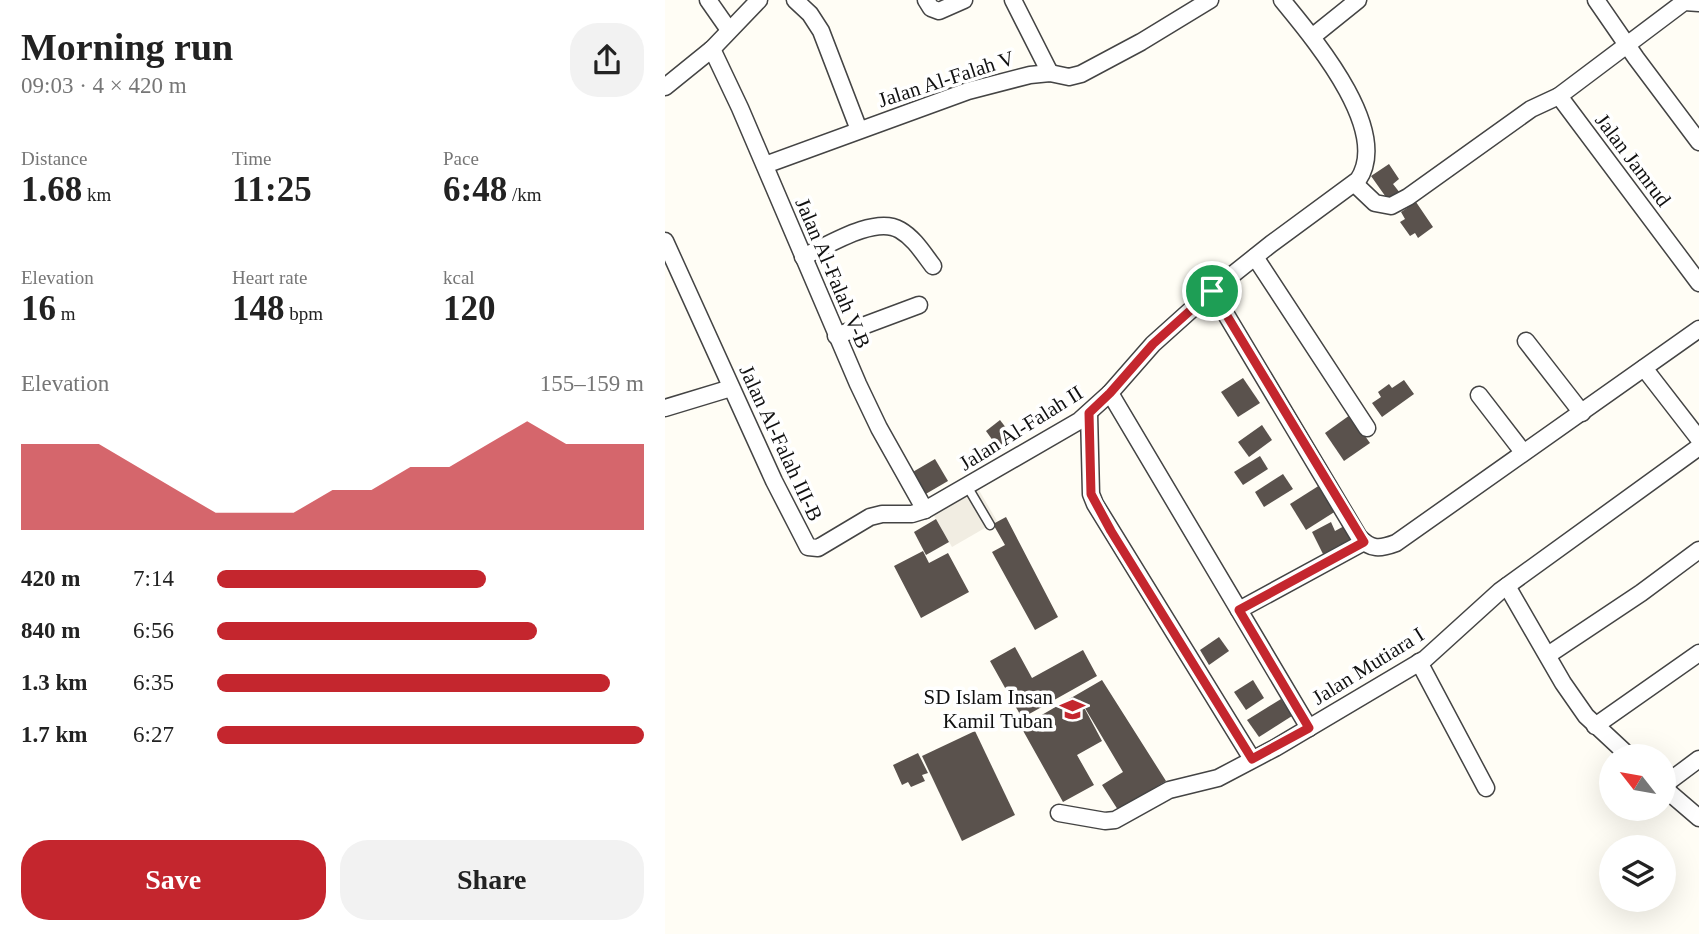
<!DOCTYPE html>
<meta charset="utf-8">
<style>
body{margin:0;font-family:"Times New Roman",serif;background:#f2f2f2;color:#222;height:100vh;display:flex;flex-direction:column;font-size:26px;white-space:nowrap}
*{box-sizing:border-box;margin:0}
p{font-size:23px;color:#767676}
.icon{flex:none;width:38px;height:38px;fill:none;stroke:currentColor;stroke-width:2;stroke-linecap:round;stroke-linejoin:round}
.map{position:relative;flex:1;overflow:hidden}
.panel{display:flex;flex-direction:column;background:#fff;width:665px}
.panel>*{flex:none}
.needle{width:46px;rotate:301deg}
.fabs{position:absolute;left:934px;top:744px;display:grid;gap:14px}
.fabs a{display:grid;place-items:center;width:77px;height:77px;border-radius:50%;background:#fff;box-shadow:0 7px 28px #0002;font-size:35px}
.pin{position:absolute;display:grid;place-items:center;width:60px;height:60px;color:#fff;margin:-30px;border:4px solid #fff;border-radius:50%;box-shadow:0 2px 7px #0007}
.round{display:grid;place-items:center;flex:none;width:74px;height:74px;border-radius:28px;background:#f2f2f2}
.overview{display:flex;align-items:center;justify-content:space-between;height:119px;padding:0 21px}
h1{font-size:38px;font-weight:600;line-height:52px}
.stats{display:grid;grid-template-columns:repeat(3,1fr);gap:10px;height:119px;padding:7px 21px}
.stats div{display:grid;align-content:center}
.stats b{font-size:35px;font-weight:600}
.stats small{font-size:19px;font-weight:400}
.stats p{font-size:19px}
.chart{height:196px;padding:14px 21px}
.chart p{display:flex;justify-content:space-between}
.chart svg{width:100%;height:126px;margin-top:7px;fill:#c4262e;opacity:.7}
.primary-button{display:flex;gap:14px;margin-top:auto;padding:14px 21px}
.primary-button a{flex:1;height:80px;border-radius:28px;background:#c4262e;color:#fff;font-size:28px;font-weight:600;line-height:80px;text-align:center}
.primary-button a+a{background:#f2f2f2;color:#222}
ul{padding:0 21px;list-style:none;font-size:23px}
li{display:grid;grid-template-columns:112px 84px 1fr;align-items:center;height:52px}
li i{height:18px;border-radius:9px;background:#c4262e}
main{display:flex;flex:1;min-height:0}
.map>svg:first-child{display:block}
.plaza{fill:#f1ede2}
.building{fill:#5a524d}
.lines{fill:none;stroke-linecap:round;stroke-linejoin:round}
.lane-casing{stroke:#444;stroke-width:11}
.street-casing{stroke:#444;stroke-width:19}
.lane{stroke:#fff;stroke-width:8}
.street{stroke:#fff;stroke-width:16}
.route-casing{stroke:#fff;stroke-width:14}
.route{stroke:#c4262e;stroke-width:9}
.labels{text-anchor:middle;stroke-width:7;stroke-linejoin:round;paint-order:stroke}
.street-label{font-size:21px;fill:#111;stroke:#fff}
.poi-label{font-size:21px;fill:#111;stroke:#fff;text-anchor:end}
</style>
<main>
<section class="panel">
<div class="overview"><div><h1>Morning run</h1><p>09:03 · 4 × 420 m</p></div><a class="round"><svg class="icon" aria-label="share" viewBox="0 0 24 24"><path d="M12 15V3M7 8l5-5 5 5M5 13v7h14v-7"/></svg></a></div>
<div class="stats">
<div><p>Distance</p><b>1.68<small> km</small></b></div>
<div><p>Time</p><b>11:25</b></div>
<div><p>Pace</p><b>6:48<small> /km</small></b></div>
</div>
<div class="stats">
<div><p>Elevation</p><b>16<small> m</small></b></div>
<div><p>Heart rate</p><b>148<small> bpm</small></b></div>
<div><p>kcal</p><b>120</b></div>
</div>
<div class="chart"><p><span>Elevation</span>155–159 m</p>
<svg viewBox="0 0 160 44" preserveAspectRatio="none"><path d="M0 44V14L10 14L20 14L30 22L40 30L50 38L60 38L70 38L80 30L90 30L100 22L110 22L120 14L130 6L140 14L150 14L160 14V44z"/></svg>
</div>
<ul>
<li><b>420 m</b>7:14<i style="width:63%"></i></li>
<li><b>840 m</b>6:56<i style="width:75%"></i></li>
<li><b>1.3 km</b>6:35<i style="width:92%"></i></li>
<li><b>1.7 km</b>6:27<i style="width:100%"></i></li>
</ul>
<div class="primary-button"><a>Save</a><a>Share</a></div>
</section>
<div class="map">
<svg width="1034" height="934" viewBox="0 0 1034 934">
<rect width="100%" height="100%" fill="#fffdf5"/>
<!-- plaza -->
<polygon class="plaza" points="312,487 332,521 287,547 267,512"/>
<!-- building -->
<g class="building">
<polygon points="724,164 734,179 728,184 735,193 723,200 706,176"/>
<polygon points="751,202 768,227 753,238 750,233 745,236 735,222 740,219 736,212"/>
<polygon points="578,378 595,403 573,417 556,392"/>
<polygon points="739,380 749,394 717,417 707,403 716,397 713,392 724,384 727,388"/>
<polygon points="685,415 705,443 679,461 660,433"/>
<polygon points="335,420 351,441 336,452 321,431"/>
<polygon points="597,425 607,440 584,457 573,442"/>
<polygon points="595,456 603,469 578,485 569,472"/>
<polygon points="270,459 283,481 259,495 246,473"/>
<polygon points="618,474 628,489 599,507 590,492"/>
<polygon points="655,485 671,511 641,530 625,504"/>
<polygon points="341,517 393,617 370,630 327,552 340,545 328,524"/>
<polygon points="271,519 284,542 261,555 249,532"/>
<polygon points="666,522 670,531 683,524 690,537 658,554 647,532"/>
<polygon points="258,551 264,563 283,553 304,592 256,618 229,566"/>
<polygon points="554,637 564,651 544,665 535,650"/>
<polygon points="350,647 367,678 418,650 432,676 357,718 325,661"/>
<polygon points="437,680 501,781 453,810 437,785 458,772 414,698 437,741 412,755 429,785 398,802 356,727"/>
<polygon points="588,680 599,698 581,710 569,692"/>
<polygon points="616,699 627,716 594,737 582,720"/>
<polygon points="310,731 350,815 297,841 257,756"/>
<polygon points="253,753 263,773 257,775 260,781 246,787 243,782 237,785 228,765"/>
</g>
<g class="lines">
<defs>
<polyline id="lane" points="302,486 325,525"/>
<g id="street">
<polyline points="43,0 64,30"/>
<polyline points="130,0 145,14 156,31 194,130"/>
<polyline points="261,0 266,8 274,11 299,0"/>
<polyline points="348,0 385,73"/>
<polyline points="931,0 971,58 1034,142"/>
<polyline points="647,37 693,0"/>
<polyline points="47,49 75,108 193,384 214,428 260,510"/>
<polyline points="0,87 47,49 94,0"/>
<polyline points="894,96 1034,283"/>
<polyline points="100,165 303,91 365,75 385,73 404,77 416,74 476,42 545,0"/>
<polyline points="690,184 710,203 726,206 743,197 866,109 894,96 1019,2 1034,3"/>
<path d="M0,241L109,481L143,547L153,548L205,517L217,514H247L260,510L414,421L445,393L488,344L547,291L606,244L693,180C727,130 648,38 617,0"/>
<path d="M138,257C162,246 210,215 235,230C249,238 258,253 268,266"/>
<polyline points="590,257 702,428"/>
<path d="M547,291L694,537C706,550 715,549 731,543L1034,329"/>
<polyline points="171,336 254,305"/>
<polyline points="861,341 917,413"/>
<polyline points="979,368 1034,439"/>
<polyline points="445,393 644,728"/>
<polyline points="814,395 858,452"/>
<polyline points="0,408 66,388"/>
<polyline points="424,413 426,494 430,504 587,759"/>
<polyline points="842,586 898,683 921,716 964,756"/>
<polyline points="574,610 699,542"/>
<polyline points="883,655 976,593 1034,550"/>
<polyline points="754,662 821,788"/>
<polyline points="930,726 1034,653"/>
<polyline points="999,785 1034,759"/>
<polyline points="999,788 1034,818"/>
<polyline points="394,813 440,821 450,820 504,790 553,778 610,748 760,659 835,591 1034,447"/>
</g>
</defs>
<!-- lane casing -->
<use href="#lane" class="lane-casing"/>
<!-- street casing -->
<use href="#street" class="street-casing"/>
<!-- lane -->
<use href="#lane" class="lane"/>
<!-- street -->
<use href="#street" class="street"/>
</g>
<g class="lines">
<defs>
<polygon id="route" points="547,291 699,542 574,610 644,728 587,759 446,531 426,494 424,413 445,393 488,344"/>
</defs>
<!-- route casing -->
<use href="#route" class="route-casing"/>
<!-- route -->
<use href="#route" class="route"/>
</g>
<!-- icons -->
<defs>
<symbol id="school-bare" viewBox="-9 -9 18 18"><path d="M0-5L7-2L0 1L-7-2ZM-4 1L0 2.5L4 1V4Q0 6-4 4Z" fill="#c4262e" stroke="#fff" stroke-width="2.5" paint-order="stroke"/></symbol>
</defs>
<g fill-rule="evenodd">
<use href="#school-bare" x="390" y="692" width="35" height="35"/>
</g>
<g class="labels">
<!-- street labels -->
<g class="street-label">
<text transform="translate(281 79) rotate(-18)" y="7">Jalan Al-Falah V</text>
<text transform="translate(968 160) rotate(53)" y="7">Jalan Jamrud</text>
<text transform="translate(168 273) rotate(67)" y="7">Jalan Al-Falah V-B</text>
<text transform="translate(356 428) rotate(-32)" y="7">Jalan Al-Falah II</text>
<text transform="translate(116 443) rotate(65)" y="7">Jalan Al-Falah III-B</text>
<text transform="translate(703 666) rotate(-32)" y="7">Jalan Mutiara I</text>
</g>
<!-- poi labels -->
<g class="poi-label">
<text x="388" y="704">SD Islam Insan<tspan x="388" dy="24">Kamil Tuban</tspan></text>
</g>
</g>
</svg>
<div class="fabs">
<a><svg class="needle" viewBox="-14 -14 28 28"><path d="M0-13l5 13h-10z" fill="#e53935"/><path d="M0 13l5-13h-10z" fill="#767676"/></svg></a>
<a><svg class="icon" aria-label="layers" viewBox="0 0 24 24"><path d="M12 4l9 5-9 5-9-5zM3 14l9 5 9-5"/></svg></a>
</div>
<div class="pin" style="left:547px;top:291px;background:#1e9e55"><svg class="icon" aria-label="arrive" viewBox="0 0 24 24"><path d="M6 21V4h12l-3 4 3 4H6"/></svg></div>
</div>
</main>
